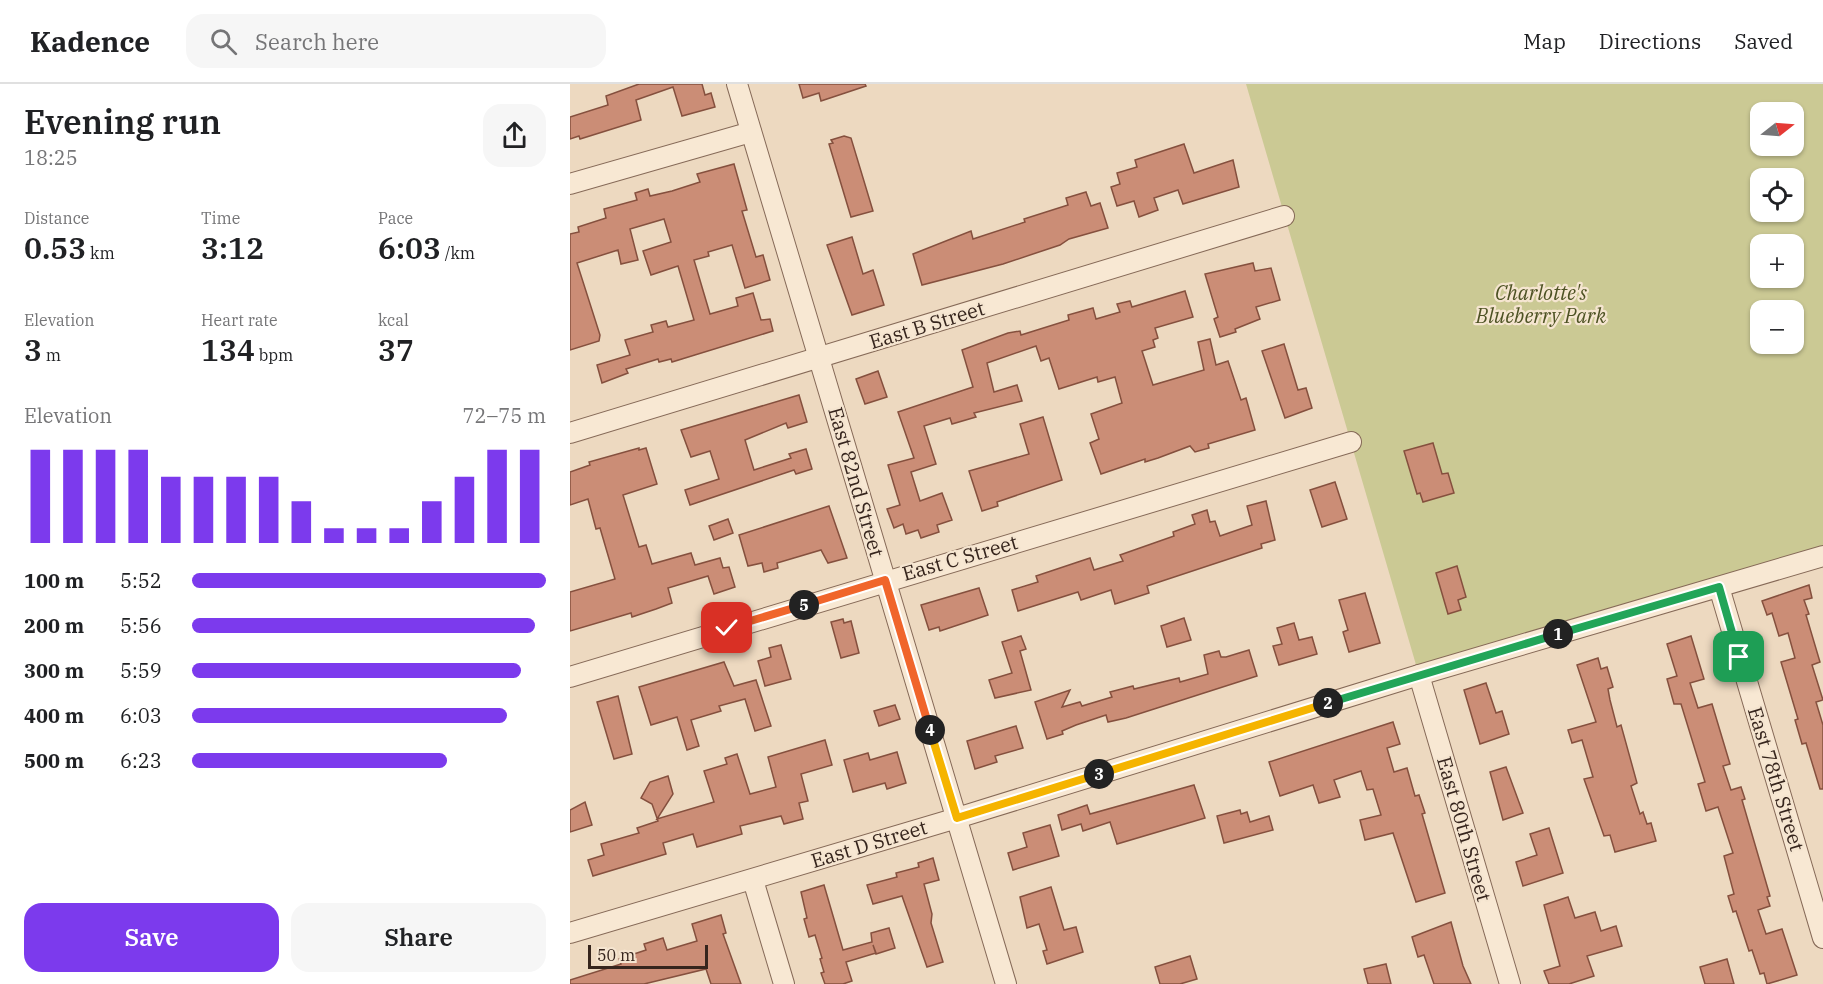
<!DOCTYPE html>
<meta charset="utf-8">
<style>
body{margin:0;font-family:"IBM Plex Serif",serif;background:#f6f6f6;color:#202124;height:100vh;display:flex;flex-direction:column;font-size:22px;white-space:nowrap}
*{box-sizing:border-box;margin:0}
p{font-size:20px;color:#757577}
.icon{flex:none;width:33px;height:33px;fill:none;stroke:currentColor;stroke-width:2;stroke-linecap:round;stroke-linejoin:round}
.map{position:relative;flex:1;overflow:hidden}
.panel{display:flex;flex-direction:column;background:#fff;width:570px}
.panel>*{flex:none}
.needle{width:39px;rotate:73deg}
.tools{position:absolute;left:1180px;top:18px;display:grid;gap:12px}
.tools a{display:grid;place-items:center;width:54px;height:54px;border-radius:12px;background:#fff;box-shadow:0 2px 4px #0004;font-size:30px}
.scale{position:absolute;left:18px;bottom:15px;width:120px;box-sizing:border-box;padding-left:6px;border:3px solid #36251d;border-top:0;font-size:16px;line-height:21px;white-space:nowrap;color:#36251d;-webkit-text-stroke:4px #f5e5d0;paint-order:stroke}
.pin{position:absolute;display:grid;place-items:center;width:51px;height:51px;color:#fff;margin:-26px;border-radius:12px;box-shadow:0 3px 9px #0006}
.km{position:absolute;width:30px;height:30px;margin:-15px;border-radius:50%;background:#222;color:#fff;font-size:16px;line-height:30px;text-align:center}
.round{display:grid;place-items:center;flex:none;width:63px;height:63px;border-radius:18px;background:#f6f6f6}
.overview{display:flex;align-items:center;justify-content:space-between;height:102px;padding:0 24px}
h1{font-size:33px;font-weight:600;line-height:45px}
.stats{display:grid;grid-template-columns:repeat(3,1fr);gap:9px;height:102px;padding:6px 24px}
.stats div{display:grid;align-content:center}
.stats b{font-size:30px;font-weight:600}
.stats small{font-size:16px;font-weight:400}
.stats p{font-size:16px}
.chart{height:168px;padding:12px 24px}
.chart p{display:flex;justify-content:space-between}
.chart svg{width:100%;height:108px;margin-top:6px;stroke:#7c3aed;stroke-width:6}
.button{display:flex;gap:12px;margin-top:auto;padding:12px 24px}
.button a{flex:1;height:69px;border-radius:18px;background:#7c3aed;color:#fff;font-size:24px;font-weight:600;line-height:69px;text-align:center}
.button a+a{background:#f6f6f6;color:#202124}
ul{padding:0 24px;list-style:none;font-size:20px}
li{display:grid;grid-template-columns:96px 72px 1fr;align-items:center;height:45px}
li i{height:15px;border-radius:8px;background:#7c3aed}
header{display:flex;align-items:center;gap:36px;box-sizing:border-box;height:84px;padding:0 30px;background:#fff;border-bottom:2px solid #e0e0e0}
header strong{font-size:28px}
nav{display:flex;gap:33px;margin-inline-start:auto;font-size:21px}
.search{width:420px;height:54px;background:#f6f6f6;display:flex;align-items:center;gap:15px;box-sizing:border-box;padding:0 21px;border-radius:18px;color:#757577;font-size:22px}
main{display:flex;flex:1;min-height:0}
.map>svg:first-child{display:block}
.green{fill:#cbc994;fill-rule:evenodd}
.building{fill:#cb8d76;stroke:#85503e;stroke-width:1.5}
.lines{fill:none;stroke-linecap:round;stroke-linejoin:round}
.minor-casing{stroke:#866a58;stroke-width:22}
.minor{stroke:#f8e8d3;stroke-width:20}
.split-1-casing{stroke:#fff;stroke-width:12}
.split-2-casing{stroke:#fff;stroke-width:12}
.split-3-casing{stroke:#fff;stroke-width:12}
.split-4-casing{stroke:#fff;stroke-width:12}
.split-5-casing{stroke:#fff;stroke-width:12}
.split-6-casing{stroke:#fff;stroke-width:12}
.split-1{stroke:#22a559;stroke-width:8}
.split-2{stroke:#22a559;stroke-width:8}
.split-3{stroke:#f5b400;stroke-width:8}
.split-4{stroke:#f5b400;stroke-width:8}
.split-5{stroke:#f0652b;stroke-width:8}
.split-6{stroke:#f0652b;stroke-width:8}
.labels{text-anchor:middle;stroke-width:4.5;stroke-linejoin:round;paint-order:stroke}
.park-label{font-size:20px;font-style:italic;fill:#4d5223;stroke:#f5e5d0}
.street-label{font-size:20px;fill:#36251d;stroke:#f5e5d0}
</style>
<header>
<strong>Kadence</strong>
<div class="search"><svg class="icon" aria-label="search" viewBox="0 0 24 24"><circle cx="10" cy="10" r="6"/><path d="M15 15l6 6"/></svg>Search here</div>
<nav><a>Map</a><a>Directions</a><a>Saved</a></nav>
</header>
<main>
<section class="panel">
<div class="overview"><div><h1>Evening run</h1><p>18:25</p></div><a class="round"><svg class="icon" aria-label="share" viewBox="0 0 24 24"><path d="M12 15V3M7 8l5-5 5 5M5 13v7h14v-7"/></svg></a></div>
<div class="stats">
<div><p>Distance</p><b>0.53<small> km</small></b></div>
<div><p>Time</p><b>3:12</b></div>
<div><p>Pace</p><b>6:03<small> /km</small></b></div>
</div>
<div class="stats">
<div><p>Elevation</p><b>3<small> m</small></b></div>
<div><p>Heart rate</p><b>134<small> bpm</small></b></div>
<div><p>kcal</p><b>37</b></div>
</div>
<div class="chart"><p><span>Elevation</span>72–75 m</p>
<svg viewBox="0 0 160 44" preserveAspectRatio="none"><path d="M5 44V6M15 44V6M25 44V6M35 44V6M45 44V17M55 44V17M65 44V17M75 44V17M85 44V27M95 44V38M105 44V38M115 44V38M125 44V27M135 44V17M145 44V6M155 44V6"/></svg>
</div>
<ul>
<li><b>100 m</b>5:52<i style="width:100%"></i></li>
<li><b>200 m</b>5:56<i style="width:97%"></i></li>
<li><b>300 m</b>5:59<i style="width:93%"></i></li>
<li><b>400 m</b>6:03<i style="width:89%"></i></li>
<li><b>500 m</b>6:23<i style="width:72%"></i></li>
</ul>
<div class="button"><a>Save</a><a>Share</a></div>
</section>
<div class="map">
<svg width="1253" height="900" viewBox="0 0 1253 900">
<rect width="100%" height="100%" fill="#edd9c0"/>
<!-- green -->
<path class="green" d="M676,0H1253V472L849,591ZM1191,28H1224V62H1191ZM1191,94H1224V128H1191ZM1191,160H1224V194H1191ZM1191,226H1224V260H1191Z"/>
<!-- building -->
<g class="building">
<polygon points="69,0 132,0 135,11 141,9 145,23 112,32 103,3 66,16 71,36 10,55 9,52 0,55 0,33 38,21 36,12"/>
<polygon points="229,0 295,0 296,2 251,17 249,9 233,14"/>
<polygon points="274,52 281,54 303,127 281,133 259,60 263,59 261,56"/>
<polygon points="614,60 624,89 663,76 669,103 613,120 608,106 584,114 588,126 569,133 564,117 547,122 541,103 550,100 547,89 567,83 565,76"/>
<polygon points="164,80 177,126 172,127 186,173 193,171 200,196 175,204 162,161 138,168 139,172 124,176 140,230 168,222 166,214 183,209 191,236 200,235 203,247 102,278 101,275 89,278 88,275 56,285 58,289 32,299 27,281 60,271 55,256 83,248 81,241 96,237 98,243 124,236 108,182 81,191 73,167 101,158 94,135 60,145 68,176 51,180 48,166 7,179 30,251 29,257 0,266 0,150 9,148 8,143 36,134 34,125 67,116 65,109 78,105 80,112 102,107 130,98 127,90"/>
<polygon points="516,108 521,122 530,119 538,144 499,155 490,161 433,180 352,201 343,170 401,147 403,155 455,138 454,135 498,121 496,114"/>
<polygon points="282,153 293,190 303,186 314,221 282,231 257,161"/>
<polygon points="683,179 685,187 701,184 710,216 686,223 690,235 665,245 666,248 650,253 644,235 648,233 635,190"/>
<polygon points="615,207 623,233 585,244 588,254 583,256 585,263 572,267 583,301 634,286 628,258 640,255 646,281 658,277 671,316 676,314 685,346 638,360 639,364 625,368 620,362 588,374 575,378 575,375 531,390 520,359 529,355 521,330 552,319 545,293 528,298 527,293 489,305 479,274 471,277 466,262 417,279 424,308 447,301 452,317 404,329 406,333 382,340 380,334 354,342 366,380 341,388 350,417 372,409 382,436 367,441 369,448 351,454 348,446 336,450 333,440 324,444 317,425 330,421 318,381 344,374 328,328 403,303 392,266 438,249 450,247 451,251 499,236 498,231 523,224 526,235 550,228 547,220 560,217 562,223"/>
<polygon points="714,260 728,306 736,304 742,324 715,334 692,267"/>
<polygon points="308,287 317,313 295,320 286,295"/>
<polygon points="229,311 237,338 218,344 216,339 175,356 184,386 221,374 219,370 236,365 242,385 226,390 224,386 120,421 115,406 149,395 140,367 121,373 111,346"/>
<polygon points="473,333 492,396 427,418 428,422 412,427 399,387 459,370 450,340"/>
<polygon points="863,359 872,390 878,389 884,409 853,418 850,409 847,410 834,367"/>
<polygon points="69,364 69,366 76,364 87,400 53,411 69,463 76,461 82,480 121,469 125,481 150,474 153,484 159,483 165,503 144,510 138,492 98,504 102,519 86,525 62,533 61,529 0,547 0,508 45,495 30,444 26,445 18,415 0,421 0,388 20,381 19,378"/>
<polygon points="765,398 777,435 752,443 740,406"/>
<polygon points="696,417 705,456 691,460 692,464 577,502 579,509 545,520 541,506 511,516 508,508 448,527 442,506 468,498 466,492 520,474 524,486 553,477 550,471 604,452 603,448 625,440 622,431 637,426 640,438 645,437 650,452 682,441 677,422"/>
<polygon points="259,422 277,474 258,479 251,466 207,479 208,484 194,488 192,479 178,482 169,451"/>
<polygon points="158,435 163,449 144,456 139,442"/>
<polygon points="887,482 896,513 888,516 891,526 878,530 866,489"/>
<polygon points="1239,501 1242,514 1234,516 1239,530 1236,531 1250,578 1242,581 1253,616 1246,618 1253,641 1253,705 1250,705 1236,659 1232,660 1225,636 1228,635 1211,578 1225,574 1218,549 1209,552 1202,529 1197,531 1192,517"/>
<polygon points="409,504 418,531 370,547 369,543 359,546 351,521"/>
<polygon points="795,509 810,559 779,568 773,548 778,546 769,516"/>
<polygon points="614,534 621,556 597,563 591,542"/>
<polygon points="273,535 274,539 281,537 289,569 271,574 261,538"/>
<polygon points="724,539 729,556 742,553 747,570 709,581 703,562 712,560 707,544"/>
<polygon points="451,552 456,565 450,567 461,606 425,614 419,596 442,589 432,558"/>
<polygon points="1121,552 1134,595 1120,599 1128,624 1142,620 1160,680 1153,682 1161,706 1171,703 1175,715 1172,716 1200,812 1197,813 1200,822 1188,826 1196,850 1212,845 1227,891 1197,900 1194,889 1190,890 1182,866 1179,867 1166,827 1163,828 1158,812 1164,810 1154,772 1163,769 1148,723 1136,727 1128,700 1135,698 1111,620 1104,620 1097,595 1107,592 1097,560"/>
<polygon points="211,561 221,595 195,602 188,577 201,573 199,564"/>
<polygon points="679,566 687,592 556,634 538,638 536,631 506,641 492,647 493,650 477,655 465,618 500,606 492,623 510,618 512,622 542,613 540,608 563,602 564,605 609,594 610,598 638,590 634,571 649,567 651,573 656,573"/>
<polygon points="1028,574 1031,585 1037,583 1043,603 1038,605 1040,616 1047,643 1051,641 1067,699 1061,702 1070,730 1073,728 1077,740 1081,739 1086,757 1045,768 1040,751 1034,752 1014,695 1023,693 1012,656 1002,659 998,646 1026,638 1007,581"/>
<polygon points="154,578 164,602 186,596 201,642 185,647 175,615 149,622 151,627 121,636 129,662 117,666 107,633 81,641 69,603"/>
<polygon points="916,599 926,629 932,627 939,650 910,660 894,606"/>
<polygon points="48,612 62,670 44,675 27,618"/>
<polygon points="325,621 330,635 309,642 304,627"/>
<polygon points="823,638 830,660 817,664 824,688 837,684 845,712 849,711 855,729 852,730 875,809 846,818 823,749 795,756 790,736 811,731 803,705 797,706 791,687 764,696 770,713 749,719 743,701 710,712 699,678"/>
<polygon points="446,642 453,664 425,672 427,678 405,685 397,657"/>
<polygon points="255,656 262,681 231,690 238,717 229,719 233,735 214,740 211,732 170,742 172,750 127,763 123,750 93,759 96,770 23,792 18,776 34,771 31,760 69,749 67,744 88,737 82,720 71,714 80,698 98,692 103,710 87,735 144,718 134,687 157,680 155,674 167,670 180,710 206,703 198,673"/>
<polygon points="327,668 336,699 317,705 315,699 283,708 274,676 298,669 300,676"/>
<polygon points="936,683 953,729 933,736 920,688"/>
<polygon points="624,701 635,734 547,760 540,738 513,747 511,740 492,746 488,731 517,721 520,730"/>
<polygon points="15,718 22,741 0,748 0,726"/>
<polygon points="670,726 671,730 677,728 680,738 699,732 703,746 654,759 647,732"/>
<polygon points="480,741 489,772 443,786 438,769 457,763 453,749"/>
<polygon points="979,744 993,789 953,802 946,778 967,771 960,750"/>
<polygon points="363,774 369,796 354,800 362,830 361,839 373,878 357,883 332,812 303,820 297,801 327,793 326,789 349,783 348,779"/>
<polygon points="254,801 273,866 302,858 301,849 319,844 325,864 306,870 303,861 306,869 276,878 282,897 273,900 255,900 251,889 254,888 250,875 252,874 245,851 239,853 234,835 237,834 231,808"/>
<polygon points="481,803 494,846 506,843 513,868 477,880 473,867 477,866 469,840 457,844 450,813"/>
<polygon points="998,813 1005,834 1025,828 1031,847 1046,842 1052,862 1017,872 1024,892 999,900 979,900 974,887 990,882 974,821"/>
<polygon points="151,831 156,849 153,850 171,900 141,900 136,885 74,900 0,900 0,896 51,880 49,875 76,866 74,860 93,854 97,866 127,857 122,840"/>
<polygon points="881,838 893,882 901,900 864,900 854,871 848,873 842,853"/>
<polygon points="620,872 627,895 610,900 590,900 585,883"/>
<polygon points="1157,875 1164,900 1135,900 1130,883"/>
<polygon points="816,880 821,900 798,900 794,885"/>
</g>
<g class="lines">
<defs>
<g id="minor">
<polyline points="167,0 436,900"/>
<polyline points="0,100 181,48"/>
<polyline points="0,349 714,132"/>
<polyline points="1149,503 1253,854"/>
<polyline points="849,591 940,900"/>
<polyline points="0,593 781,358"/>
<polyline points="183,796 214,900"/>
<polyline points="0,849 387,734 849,591 1253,472"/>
</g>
</defs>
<!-- minor casing -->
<use href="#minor" class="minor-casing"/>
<!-- minor -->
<use href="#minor" class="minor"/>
</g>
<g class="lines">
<defs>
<polyline id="split-1" points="988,550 1149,503 1169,573"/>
<polyline id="split-2" points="758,619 988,550"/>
<polyline id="split-3" points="529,690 758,619"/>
<polyline id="split-4" points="360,646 387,734 529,690"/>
<polyline id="split-5" points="234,521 315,496 360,646"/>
<polyline id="split-6" points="157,544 234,521"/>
</defs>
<!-- split-1 casing -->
<use href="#split-1" class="split-1-casing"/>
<!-- split-2 casing -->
<use href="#split-2" class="split-2-casing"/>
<!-- split-3 casing -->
<use href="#split-3" class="split-3-casing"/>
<!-- split-4 casing -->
<use href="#split-4" class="split-4-casing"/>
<!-- split-5 casing -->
<use href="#split-5" class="split-5-casing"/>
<!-- split-6 casing -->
<use href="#split-6" class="split-6-casing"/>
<!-- split-1 -->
<use href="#split-1" class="split-1"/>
<!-- split-2 -->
<use href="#split-2" class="split-2"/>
<!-- split-3 -->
<use href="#split-3" class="split-3"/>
<!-- split-4 -->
<use href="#split-4" class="split-4"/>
<!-- split-5 -->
<use href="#split-5" class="split-5"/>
<!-- split-6 -->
<use href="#split-6" class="split-6"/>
</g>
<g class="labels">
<!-- park labels -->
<g class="park-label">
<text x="971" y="216">Charlotte's<tspan x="971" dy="23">Blueberry Park</tspan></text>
</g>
<!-- street labels -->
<g class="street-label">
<text transform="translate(357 241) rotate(-17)" y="7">East B Street</text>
<text transform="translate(286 398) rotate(74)" y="7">East 82nd Street</text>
<text transform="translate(390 474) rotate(-16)" y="7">East C Street</text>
<text transform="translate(1206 695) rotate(73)" y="7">East 78th Street</text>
<text transform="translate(894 745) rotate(74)" y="7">East 80th Street</text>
<text transform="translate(299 760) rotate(-17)" y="7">East D Street</text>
</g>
</g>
</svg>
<div class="tools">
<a><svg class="needle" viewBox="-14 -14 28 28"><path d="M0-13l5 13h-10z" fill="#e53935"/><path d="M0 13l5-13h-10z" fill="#757577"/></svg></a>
<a><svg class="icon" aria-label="locate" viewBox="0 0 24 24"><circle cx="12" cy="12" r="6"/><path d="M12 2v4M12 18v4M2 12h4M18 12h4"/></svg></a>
<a>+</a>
<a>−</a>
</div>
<div class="scale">50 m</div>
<div class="pin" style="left:1169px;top:573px;background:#1e9e55"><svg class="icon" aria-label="arrive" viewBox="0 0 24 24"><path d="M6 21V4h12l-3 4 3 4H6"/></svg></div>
<div class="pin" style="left:157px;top:544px;background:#d93025"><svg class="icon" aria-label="check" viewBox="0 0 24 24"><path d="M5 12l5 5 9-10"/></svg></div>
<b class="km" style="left:988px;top:550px">1</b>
<b class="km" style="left:758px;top:619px">2</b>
<b class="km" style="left:529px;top:690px">3</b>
<b class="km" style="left:360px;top:646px">4</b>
<b class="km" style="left:234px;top:521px">5</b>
</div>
</main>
